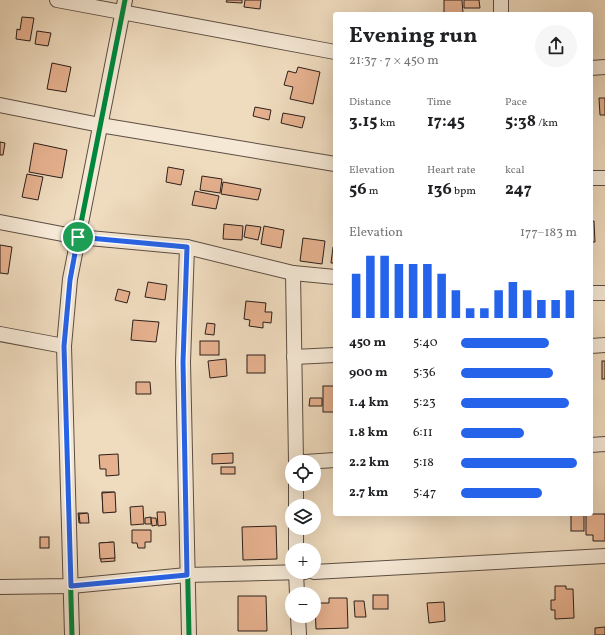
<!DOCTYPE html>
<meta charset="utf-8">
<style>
body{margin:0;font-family:Vollkorn,serif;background:#f6f6f6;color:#202124;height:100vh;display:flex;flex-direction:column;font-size:15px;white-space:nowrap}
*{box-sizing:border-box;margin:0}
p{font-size:13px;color:#757577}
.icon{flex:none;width:22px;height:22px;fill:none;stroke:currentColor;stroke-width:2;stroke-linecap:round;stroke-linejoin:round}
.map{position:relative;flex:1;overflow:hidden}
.drawer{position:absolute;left:333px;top:12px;width:260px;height:504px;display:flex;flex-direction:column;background:#fff;border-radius:4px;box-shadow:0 4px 16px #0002}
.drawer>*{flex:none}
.controls{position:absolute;left:285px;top:455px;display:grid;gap:8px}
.controls a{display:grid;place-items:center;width:36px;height:36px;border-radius:50%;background:#fff;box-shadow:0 4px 16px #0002;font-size:20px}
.pin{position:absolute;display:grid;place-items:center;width:34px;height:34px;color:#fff;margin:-17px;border:2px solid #fff;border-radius:50%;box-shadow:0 1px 4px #0007}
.round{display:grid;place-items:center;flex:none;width:42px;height:42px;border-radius:21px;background:#f6f6f6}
.head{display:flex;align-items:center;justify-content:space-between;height:68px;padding:0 16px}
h1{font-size:22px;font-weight:700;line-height:30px}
.metrics{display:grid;grid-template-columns:repeat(3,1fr);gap:6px;height:68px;padding:4px 16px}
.metrics div{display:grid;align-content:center}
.metrics b{font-size:17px;font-weight:700}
.metrics small{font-size:11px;font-weight:400}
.metrics p{font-size:11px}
.chart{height:112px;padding:8px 16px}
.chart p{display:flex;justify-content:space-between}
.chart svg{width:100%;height:72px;margin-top:4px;stroke:#2563eb;stroke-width:6}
ul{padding:0 16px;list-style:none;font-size:13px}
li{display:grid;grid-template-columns:64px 48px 1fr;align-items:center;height:30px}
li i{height:10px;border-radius:5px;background:#2563eb}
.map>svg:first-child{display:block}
.building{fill:#e6b18f;stroke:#2c1f1a}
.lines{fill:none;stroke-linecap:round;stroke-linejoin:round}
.minor-casing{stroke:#5d4e43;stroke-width:16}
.minor{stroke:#f5e8d5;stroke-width:14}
.cycleway-casing{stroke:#f5e8d5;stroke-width:8}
.cycleway{stroke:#00873e;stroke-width:5}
.route-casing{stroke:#fff;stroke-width:8}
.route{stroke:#2563eb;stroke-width:5}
</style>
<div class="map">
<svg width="605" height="635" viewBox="0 0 605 635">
<rect width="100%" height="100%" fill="#efdbbe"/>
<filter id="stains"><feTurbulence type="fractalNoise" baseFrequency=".005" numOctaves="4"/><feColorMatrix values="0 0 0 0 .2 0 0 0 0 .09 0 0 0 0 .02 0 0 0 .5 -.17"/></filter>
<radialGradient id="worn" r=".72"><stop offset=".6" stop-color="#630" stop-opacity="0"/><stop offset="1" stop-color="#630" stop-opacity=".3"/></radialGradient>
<!-- building -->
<g class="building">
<polygon points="227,0 242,0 242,3 226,2"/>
<polygon points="245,0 261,0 260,9 244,7"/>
<polygon points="444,0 462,0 463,13 444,14"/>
<polygon points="464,0 479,0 480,8 464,8"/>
<polygon points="22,17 34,18 30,41 16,39 17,29 20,30"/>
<polygon points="37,31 51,33 48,46 35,44"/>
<polygon points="52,63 71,67 66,92 47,89"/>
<polygon points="298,67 320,72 313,104 290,99 293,87 284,85 288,71 296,73"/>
<polygon points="599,98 605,98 605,115 600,115"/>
<polygon points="255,107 271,110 269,120 253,116"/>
<polygon points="283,113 305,117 302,128 281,123"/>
<polygon points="0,142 5,143 3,155 0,155"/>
<polygon points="34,143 67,150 62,178 29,172"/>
<polygon points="168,167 184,170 181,185 166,182"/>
<polygon points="27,174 43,177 38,200 22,197"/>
<polygon points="202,176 222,179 220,193 200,190"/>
<polygon points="223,182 261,189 258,200 221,194"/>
<polygon points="195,191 219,196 216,209 192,205"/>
<polygon points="591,221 594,221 595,242 591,242"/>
<polygon points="224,224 243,226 242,240 223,239"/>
<polygon points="246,225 261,227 258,240 244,237"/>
<polygon points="264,226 284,230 281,248 261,244"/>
<polygon points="303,238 325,241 322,264 300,261"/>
<polygon points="0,245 12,247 8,274 0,273"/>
<polygon points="333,247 335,248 335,263 331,263"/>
<polygon points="148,282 167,285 165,300 145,297"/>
<polygon points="118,289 130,292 127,303 115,300"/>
<polygon points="246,301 266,303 265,312 272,312 271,323 263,322 263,328 249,326 250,320 244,319"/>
<polygon points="133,320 159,322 156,342 131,340"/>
<polygon points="207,323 215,324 214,335 205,334"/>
<rect x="200" y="341" width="19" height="14"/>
<rect x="247" y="355" width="18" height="18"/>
<polygon points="226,359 227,376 210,378 208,361"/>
<rect x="602" y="361" width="3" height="18"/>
<polygon points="136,382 150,382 151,394 136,394"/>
<rect x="323" y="386" width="12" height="26"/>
<polygon points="310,398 322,398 322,406 309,406"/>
<polygon points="233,453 233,463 212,464 212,454"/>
<polygon points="118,454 119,475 106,476 106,469 100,469 99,455"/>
<rect x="221" y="467" width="14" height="7"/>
<polygon points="102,492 114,492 115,512 103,512"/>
<polygon points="115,492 116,512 103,513 102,493"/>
<polygon points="143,506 144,524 131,525 130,507"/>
<polygon points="157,512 165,512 166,525 158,526"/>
<polygon points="78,513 87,513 87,522 79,523"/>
<polygon points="88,513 89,523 80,523 79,514"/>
<rect x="571" y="514" width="13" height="17"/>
<polygon points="586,514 605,514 605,541 593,541 593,535 586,535"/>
<polygon points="151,517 151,524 145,524 145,518"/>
<polygon points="151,518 156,518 157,525 152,526"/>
<polygon points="276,526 277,559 243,560 242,527"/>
<polygon points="132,530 151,530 151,542 145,542 145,548 138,548 137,543 132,543"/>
<rect x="40" y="537" width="9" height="11"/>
<polygon points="113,542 115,561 101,562 100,543"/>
<polygon points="114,542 115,558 100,559 99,543"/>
<polygon points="555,586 566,586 566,589 573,589 574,618 555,619 555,610 551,610 551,600 555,600"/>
<rect x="373" y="595" width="15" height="14"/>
<polygon points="238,596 266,596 267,631 238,631"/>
<polygon points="329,598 347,598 348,628 316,629 315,603 329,603"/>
<polygon points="354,601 364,601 366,617 355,617"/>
<polygon points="444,602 445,621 429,623 427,603"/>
<polygon points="605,627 605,635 595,635 595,628"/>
</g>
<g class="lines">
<defs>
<g id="minor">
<polyline points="57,0 335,52"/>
<polyline points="501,14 501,0"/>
<polyline points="591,68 605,67"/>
<polyline points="0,105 100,125 335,164"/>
<polyline points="591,178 605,178"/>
<polyline points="0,222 78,237 187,247 293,273 335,277"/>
<polyline points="187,247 183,362 189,635"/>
<polyline points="293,273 296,462"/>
<polyline points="591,293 605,293"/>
<polyline points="0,334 64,346"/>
<polyline points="591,346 605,345"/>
<polyline points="294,357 335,355"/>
<polyline points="591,445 605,444"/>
<polyline points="305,462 335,460"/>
<polyline points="296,484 296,506"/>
<polyline points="296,528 296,550"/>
<polyline points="296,572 297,594"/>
<polyline points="314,572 605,556"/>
<polyline points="0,587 71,586 187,575 305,572"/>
<polyline points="298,616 299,635"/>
<polyline points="72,635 64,346 70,279 125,0"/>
</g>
</defs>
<!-- minor casing -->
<use href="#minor" class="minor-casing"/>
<!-- minor -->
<use href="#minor" class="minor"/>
<defs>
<g id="cycleway">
<polyline points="187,247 183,362 189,635"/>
<polyline points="72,635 64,346 70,279 125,0"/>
</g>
</defs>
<!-- cycleway casing -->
<use href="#cycleway" class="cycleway-casing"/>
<!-- cycleway -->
<use href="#cycleway" class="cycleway"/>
</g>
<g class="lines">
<defs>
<polygon id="route" points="78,237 187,247 183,362 187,575 71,586 64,346 70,280"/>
</defs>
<!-- route casing -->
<use href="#route" class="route-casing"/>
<!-- route -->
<use href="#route" class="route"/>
</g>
<rect width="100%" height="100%" filter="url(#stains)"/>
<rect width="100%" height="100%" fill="url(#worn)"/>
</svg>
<div class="controls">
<a><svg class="icon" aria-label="locate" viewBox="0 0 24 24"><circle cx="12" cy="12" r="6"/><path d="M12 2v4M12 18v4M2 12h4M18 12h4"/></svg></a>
<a><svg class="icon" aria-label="layers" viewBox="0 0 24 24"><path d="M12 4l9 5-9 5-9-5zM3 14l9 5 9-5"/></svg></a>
<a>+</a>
<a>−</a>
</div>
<div class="pin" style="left:78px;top:237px;background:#1e9e55"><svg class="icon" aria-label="arrive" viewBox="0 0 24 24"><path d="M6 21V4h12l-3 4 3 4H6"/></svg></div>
<section class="drawer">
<div class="head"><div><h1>Evening run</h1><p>21:37 · 7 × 450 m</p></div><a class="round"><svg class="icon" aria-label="share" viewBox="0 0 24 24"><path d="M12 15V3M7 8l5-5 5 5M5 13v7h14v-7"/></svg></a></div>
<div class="metrics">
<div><p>Distance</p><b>3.15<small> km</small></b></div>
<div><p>Time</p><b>17:45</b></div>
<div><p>Pace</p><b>5:38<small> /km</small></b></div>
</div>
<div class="metrics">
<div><p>Elevation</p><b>56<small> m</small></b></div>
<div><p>Heart rate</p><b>136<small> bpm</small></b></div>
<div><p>kcal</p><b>247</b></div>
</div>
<div class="chart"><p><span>Elevation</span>177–183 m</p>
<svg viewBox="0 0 160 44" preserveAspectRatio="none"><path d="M5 44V17M15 44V6M25 44V6M35 44V11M45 44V11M55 44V11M65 44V17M75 44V27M85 44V38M95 44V38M105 44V27M115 44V22M125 44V27M135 44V33M145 44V33M155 44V27"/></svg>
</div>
<ul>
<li><b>450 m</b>5:40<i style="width:76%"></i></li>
<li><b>900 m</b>5:36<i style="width:79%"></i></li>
<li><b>1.4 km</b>5:23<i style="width:93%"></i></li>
<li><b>1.8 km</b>6:11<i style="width:54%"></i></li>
<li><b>2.2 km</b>5:18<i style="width:100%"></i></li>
<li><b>2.7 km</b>5:47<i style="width:70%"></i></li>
</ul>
</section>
</div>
